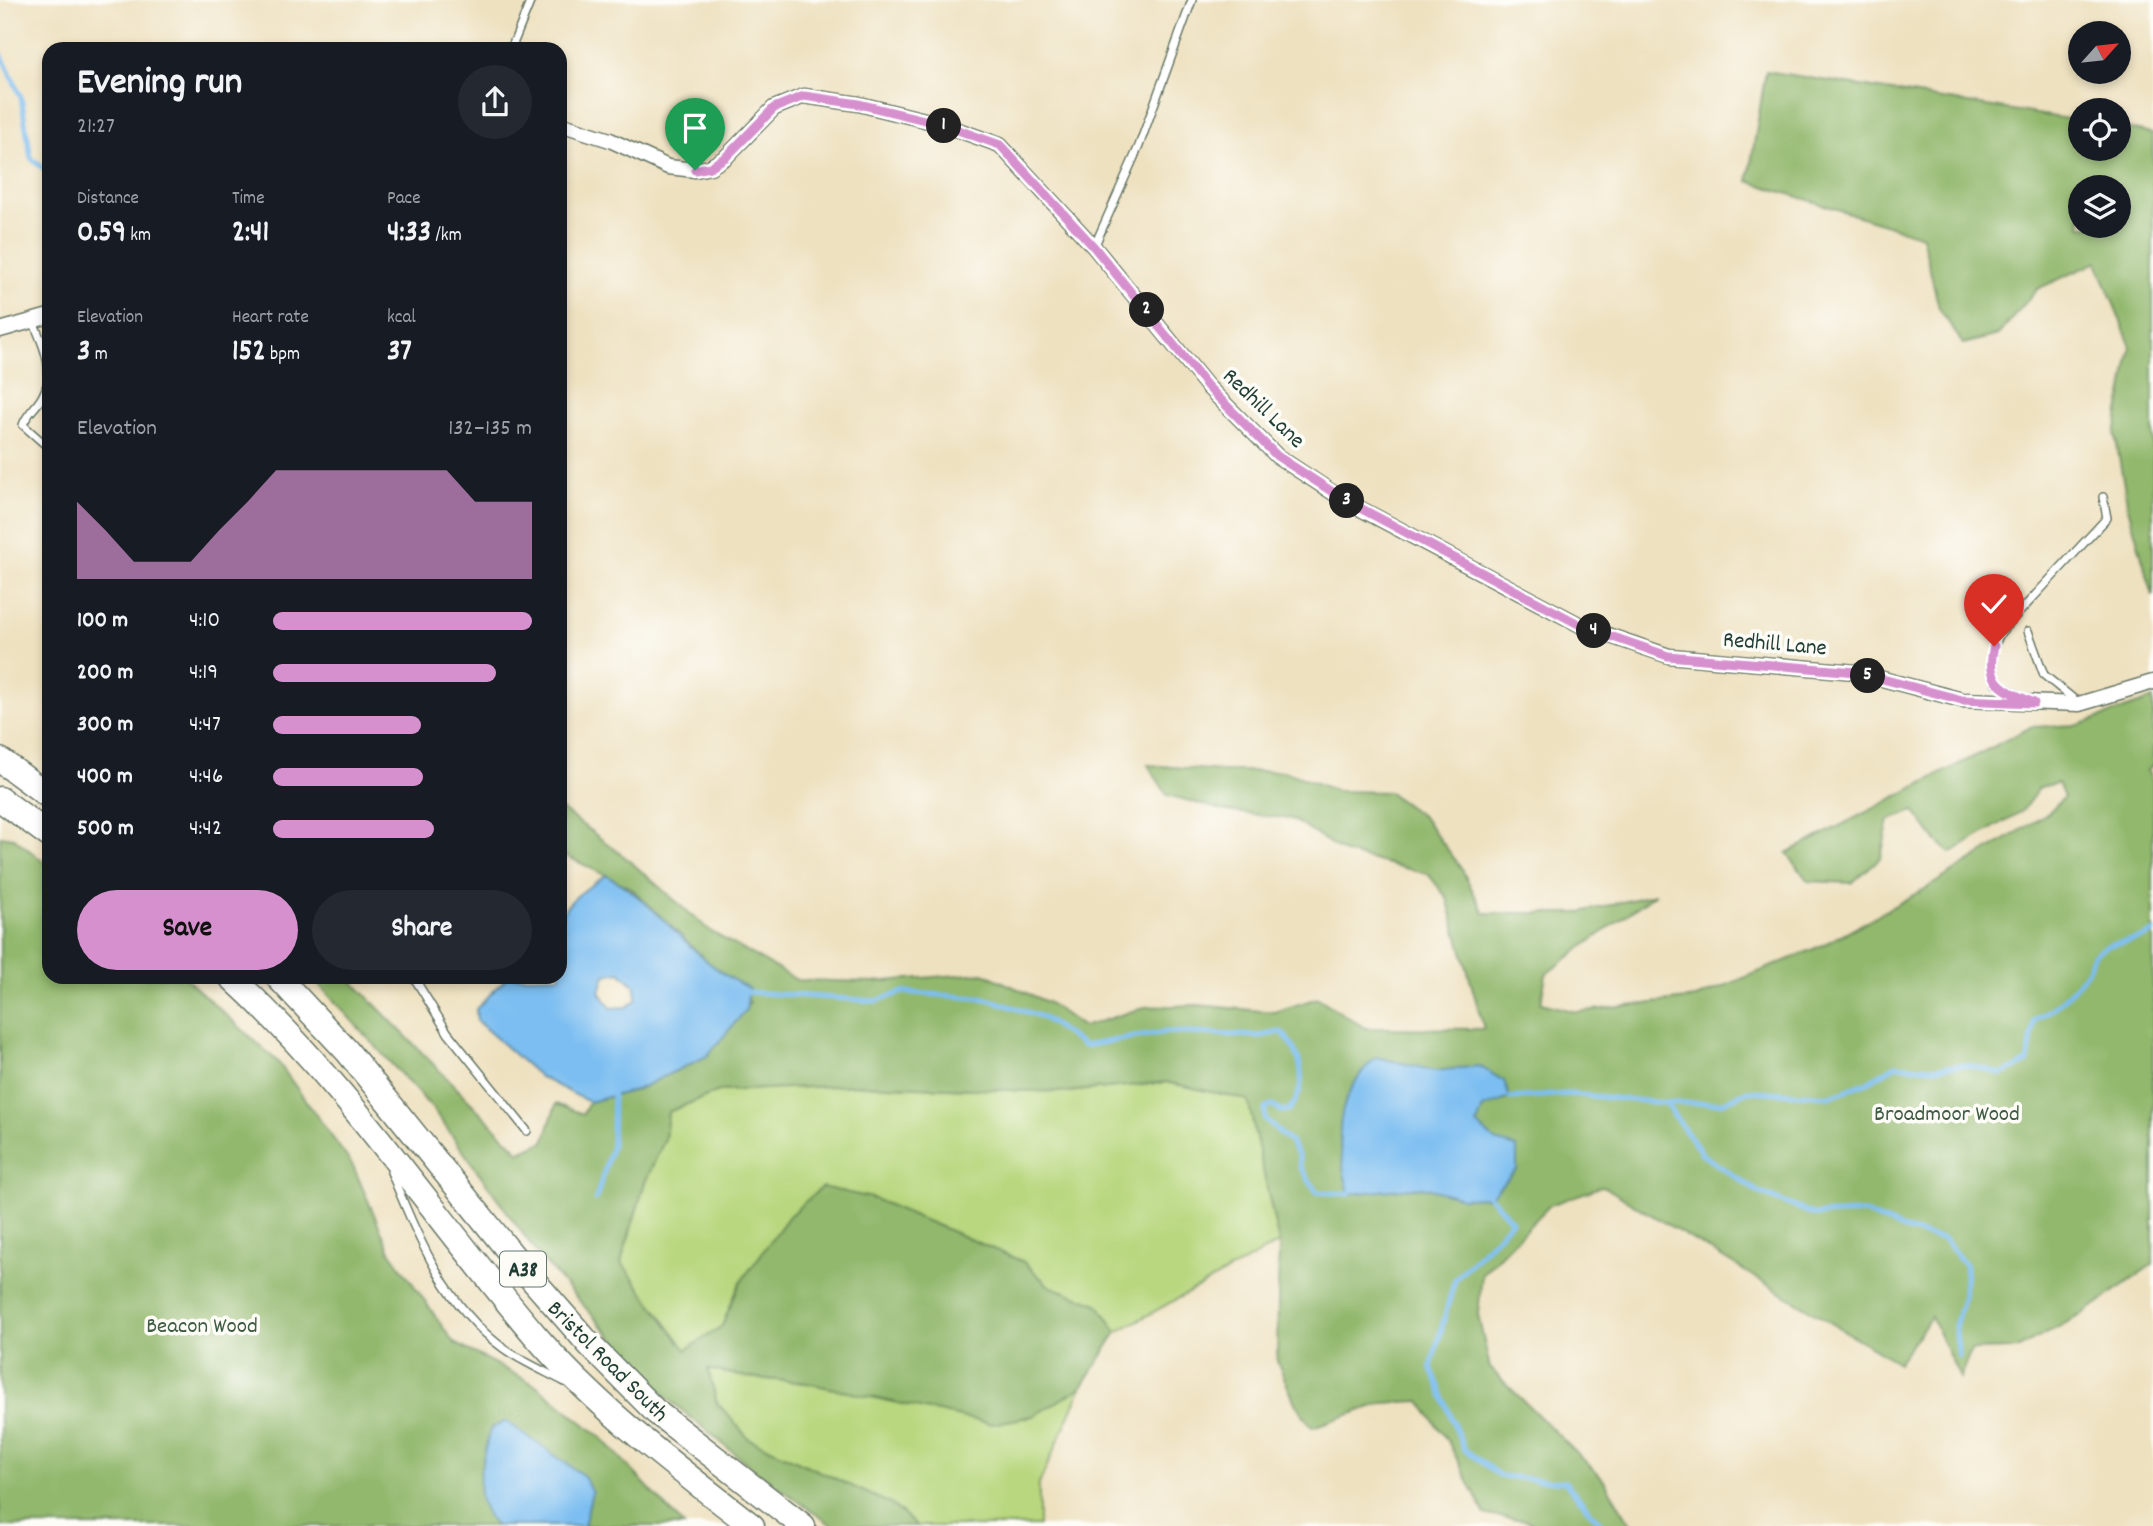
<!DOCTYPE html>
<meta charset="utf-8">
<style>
body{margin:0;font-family:Dekko,sans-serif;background:#242831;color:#f1f3f6;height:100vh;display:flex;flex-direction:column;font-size:26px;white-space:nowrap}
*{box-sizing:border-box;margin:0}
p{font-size:23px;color:#9ea1a6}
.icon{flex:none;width:38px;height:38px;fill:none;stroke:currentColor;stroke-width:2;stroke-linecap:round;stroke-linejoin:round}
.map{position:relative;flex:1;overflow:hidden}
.drawer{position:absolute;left:42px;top:42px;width:525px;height:942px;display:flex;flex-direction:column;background:#171b24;border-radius:21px;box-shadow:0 4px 10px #0003}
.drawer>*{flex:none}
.needle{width:46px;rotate:63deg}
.tools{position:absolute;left:2068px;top:21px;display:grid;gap:14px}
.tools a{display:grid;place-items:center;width:63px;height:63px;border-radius:50%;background:#171b24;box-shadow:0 4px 10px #0003;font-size:35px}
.pin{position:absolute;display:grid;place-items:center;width:60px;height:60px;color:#fff;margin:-72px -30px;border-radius:50% 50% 50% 0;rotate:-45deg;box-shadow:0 0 7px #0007}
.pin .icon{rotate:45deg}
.km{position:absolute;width:35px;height:35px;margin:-18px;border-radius:50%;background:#222;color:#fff;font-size:19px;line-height:35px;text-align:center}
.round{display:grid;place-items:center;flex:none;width:74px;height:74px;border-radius:37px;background:#242831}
.summary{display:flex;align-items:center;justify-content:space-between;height:119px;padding:0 35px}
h1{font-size:38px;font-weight:700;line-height:52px}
.metrics{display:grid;grid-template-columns:repeat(3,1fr);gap:10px;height:119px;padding:7px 35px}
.metrics div{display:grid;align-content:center}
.metrics b{font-size:30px;font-weight:700}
.metrics small{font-size:19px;font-weight:400}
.metrics p{font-size:19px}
.chart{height:196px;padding:14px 35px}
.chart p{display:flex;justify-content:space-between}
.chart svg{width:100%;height:126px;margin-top:7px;fill:#d690ce;opacity:.7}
.primary-button{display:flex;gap:14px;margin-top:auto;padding:14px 35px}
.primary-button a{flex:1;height:80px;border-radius:42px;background:#d690ce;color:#111;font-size:28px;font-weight:700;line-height:80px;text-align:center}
.primary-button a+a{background:#242831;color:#f1f3f6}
ul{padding:0 35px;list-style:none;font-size:23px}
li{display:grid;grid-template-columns:112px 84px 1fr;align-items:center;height:52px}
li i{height:18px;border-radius:9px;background:#d690ce}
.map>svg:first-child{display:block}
.green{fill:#b8d77e;stroke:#6c8a59;stroke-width:2}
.forest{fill:#92b86d;stroke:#587a50;stroke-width:2;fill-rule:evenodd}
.water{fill:#7cbef1;stroke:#4e7e92;stroke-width:2;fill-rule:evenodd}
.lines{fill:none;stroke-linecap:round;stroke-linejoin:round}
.stream{stroke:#7cbef1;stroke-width:5}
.service-casing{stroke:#677665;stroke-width:10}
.minor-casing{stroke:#677665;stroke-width:17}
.trunk-casing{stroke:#677665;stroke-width:27}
.service{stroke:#fff;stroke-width:7}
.minor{stroke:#fff;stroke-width:14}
.trunk{stroke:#fff;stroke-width:24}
.route-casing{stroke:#fff;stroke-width:14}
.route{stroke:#d690ce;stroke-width:9}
.labels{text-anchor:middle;stroke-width:7;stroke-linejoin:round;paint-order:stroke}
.shield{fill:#fdfcf7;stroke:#62766e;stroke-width:2}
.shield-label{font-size:21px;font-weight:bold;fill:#1f3d34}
.street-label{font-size:23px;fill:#1f3d34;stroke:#fdfcf7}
.park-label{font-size:23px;fill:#3e5c43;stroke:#fdfcf7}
</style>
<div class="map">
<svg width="2153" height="1526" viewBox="0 0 2153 1526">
<rect width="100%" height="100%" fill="#fdfcf7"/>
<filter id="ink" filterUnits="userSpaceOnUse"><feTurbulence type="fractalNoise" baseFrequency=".0143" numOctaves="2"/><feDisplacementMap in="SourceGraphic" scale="14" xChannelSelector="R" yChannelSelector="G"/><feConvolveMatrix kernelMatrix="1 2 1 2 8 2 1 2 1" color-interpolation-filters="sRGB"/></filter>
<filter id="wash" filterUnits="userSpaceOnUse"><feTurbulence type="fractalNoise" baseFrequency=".00686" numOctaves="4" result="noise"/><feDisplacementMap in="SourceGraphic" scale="28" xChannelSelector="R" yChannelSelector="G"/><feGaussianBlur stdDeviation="1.57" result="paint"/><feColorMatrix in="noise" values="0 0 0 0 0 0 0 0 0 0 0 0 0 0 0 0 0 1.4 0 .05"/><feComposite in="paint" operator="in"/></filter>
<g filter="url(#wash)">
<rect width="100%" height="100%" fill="#eee1c0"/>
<!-- green -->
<g class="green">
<polygon points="1166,1082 1248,1100 1279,1243 1117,1332 1098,1304 1049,1286 1024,1262 872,1198 740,1283 722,1327 686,1350 621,1262 645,1182 665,1139 668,1112 719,1091 856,1085 1067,1092"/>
<polygon points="707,1369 746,1377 807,1383 1033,1415 1082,1387 1039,1484 1039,1526 917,1526 891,1504 749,1439 717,1403"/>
</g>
<!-- forest -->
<g class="forest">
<path d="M1766,71L2081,121V149H2119V127L2153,134V596L2128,508L2115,434L2131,347L2097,262L2037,289L1998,335L1963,344L1939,308L1922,236L1748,181ZM2081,187H2119V226H2081Z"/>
<polygon points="2153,699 2153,765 2147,770 2153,782 2153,1264 2081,1315 2017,1349 1971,1350 1960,1378 1931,1317 1898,1363 1603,1186 1550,1205 1482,1274 1478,1315 1490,1368 1602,1478 1632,1526 1537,1526 1526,1520 1485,1515 1449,1443 1420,1401 1383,1403 1312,1427 1295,1403 1277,1361 1279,1243 1248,1100 1166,1082 1067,1092 856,1085 719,1091 668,1112 665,1139 645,1182 621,1262 686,1350 722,1326 740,1283 789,1216 822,1187 872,1198 1024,1262 1049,1286 1098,1304 1117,1332 1082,1387 1033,1416 992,1424 807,1383 746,1377 708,1369 717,1403 749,1439 891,1504 917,1526 833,1526 756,1471 667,1398 539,1256 432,1108 312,977 348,977 519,1152 544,1142 556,1104 583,1114 589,1102 636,1090 707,1056 750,1002 631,888 560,853 560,808 625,857 710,931 797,980 873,982 983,973 1049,1003 1083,1027 1145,1007 1197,1005 1274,1012 1318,998 1365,1028 1484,1029 1447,898 1428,874 1345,853 1292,819 1226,811 1167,795 1148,765 1221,771 1284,771 1337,791 1388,792 1423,817 1460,866 1484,913 1577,913 1655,894 1546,974 1541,1003 1577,1012 1696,998 1823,945 1925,889 2047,814 2064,797 2058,783 2040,787 2022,811 1950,853 1935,839 1914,811 1889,820 1881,857 1852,883 1808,881 1787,853 2031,727 2079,725"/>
<polygon points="0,836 14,838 49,866 49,976 184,977 277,1061 353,1166 390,1251 454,1343 536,1385 603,1439 684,1526 0,1526"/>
</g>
<!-- water -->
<g class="water">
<path d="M606,875C661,904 692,963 749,988L746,1010L707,1056L636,1090L589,1102L540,1077L477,1021L476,1009L507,977L560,976C560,911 550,913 606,875ZM620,972L635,986L637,999L627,1007L611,1008L600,992L605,975Z"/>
<path d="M1376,1057L1436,1071L1479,1066L1504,1081L1510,1098L1483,1108L1477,1124L1495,1141L1517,1147V1169L1490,1197L1462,1198L1423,1187L1349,1194C1335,1138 1332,1100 1376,1057Z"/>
<path d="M506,1421L584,1476L592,1492L584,1526H496C468,1501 482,1459 491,1428Z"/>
</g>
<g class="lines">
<!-- stream -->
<g class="stream">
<polyline points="0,52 21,97 31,158 49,173"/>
<path d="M748,992L876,1001L903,992L988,999L1042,1017L1084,1046L1165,1032L1260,1036L1281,1032C1302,1052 1310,1086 1289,1110L1281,1111L1271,1105L1265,1109V1119L1291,1143L1299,1156L1300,1167L1317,1192L1349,1194"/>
<path d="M1510,1098L1569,1094L1665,1103H1722L1747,1091L1831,1096L1868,1082L1896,1065L1931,1068L1968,1065L2002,1074L2028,1062L2034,1021C2056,1008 2072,993 2086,972C2090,966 2092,957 2096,953C2112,938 2138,944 2153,932"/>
<polyline points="1665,1103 1703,1155 1758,1192 1815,1215 1864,1213 1909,1231 1945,1240 1966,1266 1964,1296 1955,1326 1959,1357"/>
<polyline points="1490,1197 1512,1221 1455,1279 1431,1367 1464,1449 1500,1476 1565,1482 1603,1526"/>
<polyline points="596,1199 612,1145 613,1096"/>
</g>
</g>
</g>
<g filter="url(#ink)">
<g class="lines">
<defs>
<g id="service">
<polyline points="511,49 531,0"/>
<polyline points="1094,247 1139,146 1192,0"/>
<path d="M33,321C43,345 57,372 42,397C36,408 27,413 23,425L49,448"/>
<polyline points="2028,631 2044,675 2076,701"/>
<path d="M2024,698L1996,683C1989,663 1991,650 2001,632L2107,518L2103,497"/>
<polyline points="413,976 448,1033 527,1131"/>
<path d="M391,1172C418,1237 444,1304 503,1348C521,1361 544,1371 565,1382"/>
</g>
<g id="minor">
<polyline points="560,124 610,140 668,167 695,170 710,167 726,157 774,108 804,96 859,104 941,124 1000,145 1094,247 1208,387 1277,456 1344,500 1584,627 1669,656 1856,672 1962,700 2079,704 2153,682"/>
<polyline points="0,330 49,316"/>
</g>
<g id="trunk">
<polyline points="0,760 49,796"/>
<polyline points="0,799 49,835"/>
<path d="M230,976C346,1082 433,1215 534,1334C598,1409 675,1466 752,1526"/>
<polyline points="277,976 347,1051 525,1271 589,1344 656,1412 803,1526"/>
</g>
</defs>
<!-- service casing -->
<use href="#service" class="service-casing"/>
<!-- minor casing -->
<use href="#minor" class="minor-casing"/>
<!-- trunk casing -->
<use href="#trunk" class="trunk-casing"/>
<!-- service -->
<use href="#service" class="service"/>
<!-- minor -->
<use href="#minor" class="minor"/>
<!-- trunk -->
<use href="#trunk" class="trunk"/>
</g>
</g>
<g class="lines" filter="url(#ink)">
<defs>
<path id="route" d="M695,170L710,167L726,157L774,108L804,96L859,104L941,124L1000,145L1094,247L1208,387L1277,456L1345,500L1584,627L1668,656L1856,672L1962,700L2034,703C2004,690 1984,684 1994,646"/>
</defs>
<!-- route casing -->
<use href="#route" class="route-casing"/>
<!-- route -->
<use href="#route" class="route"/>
</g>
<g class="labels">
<!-- shield labels -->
<rect class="shield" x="500" y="1251.5" width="46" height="35" rx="5"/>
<g class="shield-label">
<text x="523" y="1276">A38</text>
</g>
<!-- street labels -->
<g class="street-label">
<text transform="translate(1265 407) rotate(44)" y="8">Redhill Lane</text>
<text transform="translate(1775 642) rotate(5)" y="8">Redhill Lane</text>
<text transform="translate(609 1360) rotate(45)" y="8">Bristol Road South</text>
</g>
<!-- park labels -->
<g class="park-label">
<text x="1947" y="1120">Broadmoor Wood</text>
<text x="202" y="1332">Beacon Wood</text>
</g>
</g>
</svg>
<div class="tools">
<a><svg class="needle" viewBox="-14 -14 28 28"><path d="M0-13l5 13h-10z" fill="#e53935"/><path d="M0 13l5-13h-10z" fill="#9ea1a6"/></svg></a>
<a><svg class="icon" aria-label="locate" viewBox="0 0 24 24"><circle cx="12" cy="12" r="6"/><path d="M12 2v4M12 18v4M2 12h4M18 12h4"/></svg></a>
<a><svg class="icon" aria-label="layers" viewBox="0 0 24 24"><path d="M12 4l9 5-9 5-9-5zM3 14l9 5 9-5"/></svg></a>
</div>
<div class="pin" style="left:695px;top:170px;background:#1e9e55"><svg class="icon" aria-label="arrive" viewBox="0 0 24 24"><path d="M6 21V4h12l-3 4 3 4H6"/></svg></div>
<div class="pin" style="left:1994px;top:646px;background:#d93025"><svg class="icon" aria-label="check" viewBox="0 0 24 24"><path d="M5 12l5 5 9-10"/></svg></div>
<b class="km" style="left:944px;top:126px">1</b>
<b class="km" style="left:1147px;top:310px">2</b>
<b class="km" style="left:1347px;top:501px">3</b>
<b class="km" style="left:1594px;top:631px">4</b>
<b class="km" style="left:1868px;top:676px">5</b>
<section class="drawer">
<div class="summary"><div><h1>Evening run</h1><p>21:27</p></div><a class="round"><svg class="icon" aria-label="share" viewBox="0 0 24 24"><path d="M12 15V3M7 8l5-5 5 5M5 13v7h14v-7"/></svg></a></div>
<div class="metrics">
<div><p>Distance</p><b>0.59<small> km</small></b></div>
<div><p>Time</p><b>2:41</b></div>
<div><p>Pace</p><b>4:33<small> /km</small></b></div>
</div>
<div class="metrics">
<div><p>Elevation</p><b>3<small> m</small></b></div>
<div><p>Heart rate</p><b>152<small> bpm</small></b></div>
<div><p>kcal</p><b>37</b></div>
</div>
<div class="chart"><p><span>Elevation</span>132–135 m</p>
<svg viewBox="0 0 160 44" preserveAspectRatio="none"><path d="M0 44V17L10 27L20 38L30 38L40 38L50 27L60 17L70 6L80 6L90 6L100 6L110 6L120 6L130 6L140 17L150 17L160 17V44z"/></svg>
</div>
<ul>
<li><b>100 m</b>4:10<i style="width:100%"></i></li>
<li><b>200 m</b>4:19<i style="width:86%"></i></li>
<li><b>300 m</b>4:47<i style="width:57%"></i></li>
<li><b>400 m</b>4:46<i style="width:58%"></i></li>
<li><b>500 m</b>4:42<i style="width:62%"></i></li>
</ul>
<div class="primary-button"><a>Save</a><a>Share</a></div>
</section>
</div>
